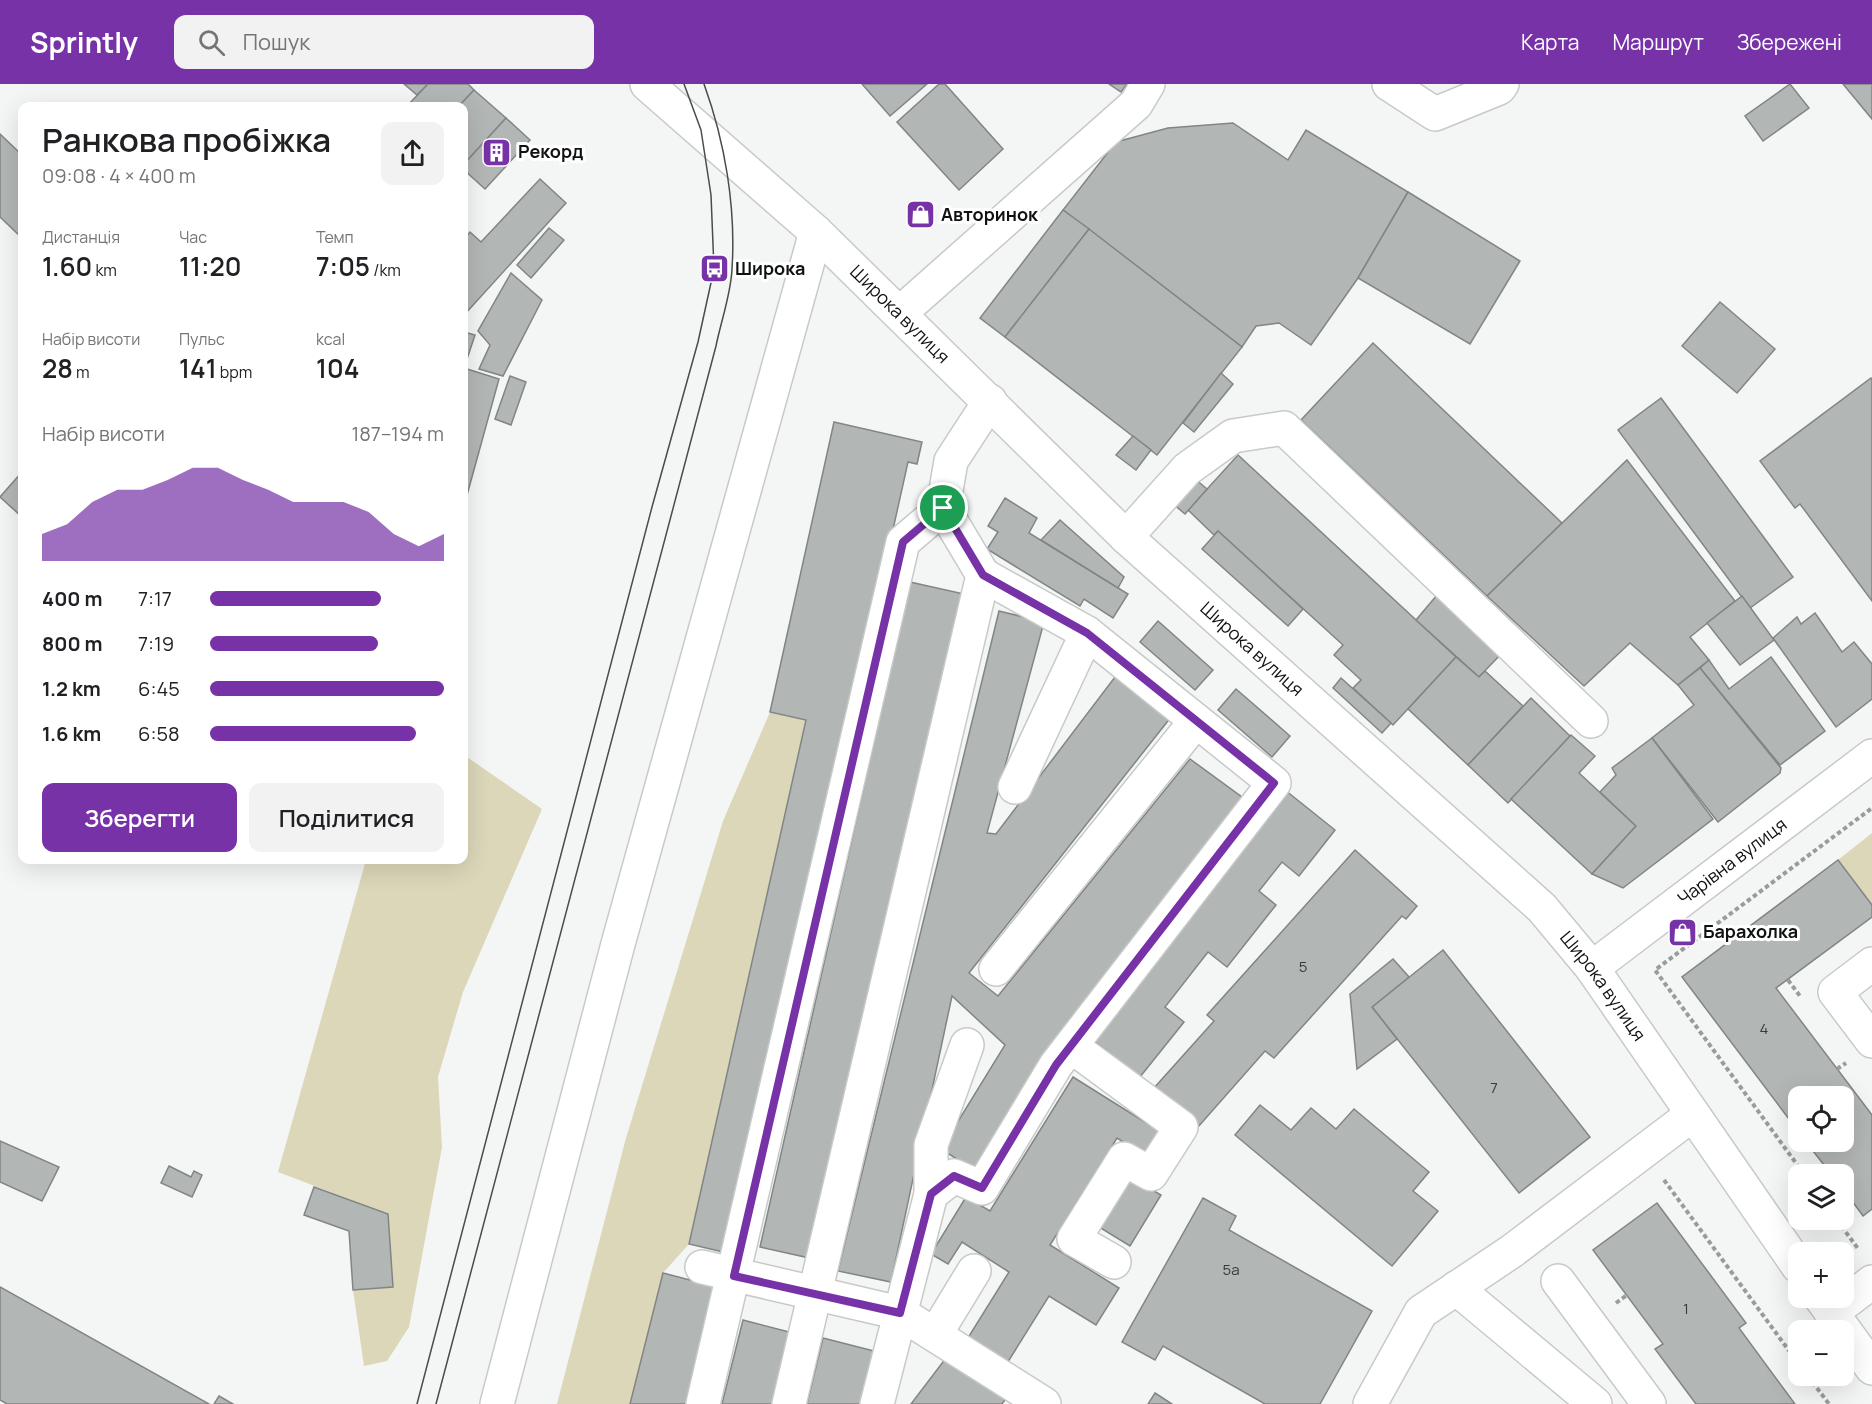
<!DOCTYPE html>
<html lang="uk">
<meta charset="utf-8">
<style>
body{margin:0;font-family:Manrope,sans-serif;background:#f2f2f2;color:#202124;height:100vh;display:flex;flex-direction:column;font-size:22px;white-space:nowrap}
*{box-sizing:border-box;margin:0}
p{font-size:20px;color:#757577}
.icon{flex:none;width:33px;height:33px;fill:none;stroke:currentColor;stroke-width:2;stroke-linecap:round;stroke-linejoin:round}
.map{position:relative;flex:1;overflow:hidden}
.panel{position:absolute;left:18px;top:18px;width:450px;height:762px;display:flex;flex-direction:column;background:#fff;border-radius:12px;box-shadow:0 6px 24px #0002}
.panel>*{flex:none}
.controls{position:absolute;left:1788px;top:1002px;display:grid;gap:12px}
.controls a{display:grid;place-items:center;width:66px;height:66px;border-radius:12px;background:#fff;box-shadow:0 6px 24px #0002;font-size:30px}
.pin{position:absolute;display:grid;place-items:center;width:51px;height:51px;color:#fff;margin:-26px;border:3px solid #fff;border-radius:50%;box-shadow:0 2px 6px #0007}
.round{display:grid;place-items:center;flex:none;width:63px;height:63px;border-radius:12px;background:#f2f2f2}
.summary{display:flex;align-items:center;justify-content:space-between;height:102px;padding:0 24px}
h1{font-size:33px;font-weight:600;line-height:45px}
.stats{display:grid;grid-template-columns:repeat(3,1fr);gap:9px;height:102px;padding:6px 24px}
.stats div{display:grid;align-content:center}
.stats b{font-size:26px;font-weight:600}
.stats small{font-size:16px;font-weight:400}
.stats p{font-size:16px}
.chart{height:168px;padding:12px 24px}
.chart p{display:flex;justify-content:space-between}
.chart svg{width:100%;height:108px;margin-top:6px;fill:#7632a6;opacity:.7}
.button{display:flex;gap:12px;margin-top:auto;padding:12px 24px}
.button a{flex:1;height:69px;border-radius:12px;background:#7632a6;color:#fff;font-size:24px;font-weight:600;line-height:69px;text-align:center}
.button a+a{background:#f2f2f2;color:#202124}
ul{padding:0 24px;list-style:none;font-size:20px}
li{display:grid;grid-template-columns:96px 72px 1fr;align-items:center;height:45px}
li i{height:15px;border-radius:8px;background:#7632a6}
header{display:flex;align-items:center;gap:36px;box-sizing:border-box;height:84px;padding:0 30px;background:#7632a6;color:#fff}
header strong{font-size:28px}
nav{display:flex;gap:33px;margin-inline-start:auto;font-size:21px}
.search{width:420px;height:54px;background:#f2f2f2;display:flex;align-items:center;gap:15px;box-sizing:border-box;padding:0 21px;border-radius:12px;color:#757577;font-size:22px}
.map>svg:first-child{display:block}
.green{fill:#dcd7b9}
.building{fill:#b2b6b5;stroke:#828585;stroke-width:1.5}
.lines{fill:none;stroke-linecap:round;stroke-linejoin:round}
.minor-casing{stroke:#c7cac8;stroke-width:36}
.path{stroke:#9a9c9b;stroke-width:4;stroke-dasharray:4.5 3;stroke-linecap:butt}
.minor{stroke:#fff;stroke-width:33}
.tram{stroke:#4a4b4b;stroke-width:1.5}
.route-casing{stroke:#fff;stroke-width:12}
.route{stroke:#7632a6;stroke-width:8}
.labels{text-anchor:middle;stroke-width:6;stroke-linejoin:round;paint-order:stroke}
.number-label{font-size:15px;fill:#383a3a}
.poi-label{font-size:18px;font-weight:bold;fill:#101111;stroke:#fff;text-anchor:start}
.street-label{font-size:18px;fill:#101111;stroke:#fff}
</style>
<header>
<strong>Sprintly</strong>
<div class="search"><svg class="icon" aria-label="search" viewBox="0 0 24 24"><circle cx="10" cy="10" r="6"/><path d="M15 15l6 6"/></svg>Пошук</div>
<nav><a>Карта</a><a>Маршрут</a><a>Збережені</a></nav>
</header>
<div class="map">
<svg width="1872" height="1320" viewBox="0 0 1872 1320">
<rect width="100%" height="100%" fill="#f3f6f4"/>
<!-- green -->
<g class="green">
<polygon points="770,628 806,636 689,1160 663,1189 630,1320 557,1320 626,1054 723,737"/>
<polygon points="464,671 542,725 463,908 438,993 442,1063 409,1243 387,1277 364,1282 353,1206 393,1203 388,1130 278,1088 366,776 464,776"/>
<polygon points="1872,749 1872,821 1838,776"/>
</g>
<!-- building -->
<g class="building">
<polygon points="404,0 428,0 417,11"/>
<polygon points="428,0 468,0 474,6 459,22 407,22"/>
<polygon points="862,0 927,0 890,32"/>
<polygon points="939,0 945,0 1003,65 959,106 897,38"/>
<polygon points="1109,0 1127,0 1121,8"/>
<polygon points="1790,0 1809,24 1763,57 1745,32"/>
<polygon points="1843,0 1872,0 1872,35"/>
<polygon points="474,6 506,34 464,80 464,22 459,22"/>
<polygon points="506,34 530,56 485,105 464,86 464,80"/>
<polygon points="1233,39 1288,76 1306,46 1408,108 1358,194 1311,261 1279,239 1256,242 1242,263 1063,126 1116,58 1168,44"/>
<polygon points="0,50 22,71 22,154 0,133"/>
<polygon points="540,95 566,119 464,231 464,155 470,148 481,158"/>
<polygon points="1408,108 1520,177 1470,260 1358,194"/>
<polygon points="1063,126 1089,145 1005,253 980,234"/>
<polygon points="549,144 564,156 531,194 517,181"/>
<polygon points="1089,145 1242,263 1157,371 1005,253"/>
<polygon points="511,189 542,216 503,292 479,285 490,261 478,247"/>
<polygon points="1720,218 1775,265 1737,309 1682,262"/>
<polygon points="464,248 475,251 464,284 499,295 464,422"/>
<polygon points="1373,259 1562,439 1487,512 1301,336"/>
<polygon points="1221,289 1233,300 1194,348 1183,339"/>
<polygon points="510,292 526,298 511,341 495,335"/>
<polygon points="1871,294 1872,295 1872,517 1800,420 1795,424 1760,377"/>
<polygon points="1661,314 1793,493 1750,524 1618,346"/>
<polygon points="834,338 922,358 917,380 908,378 732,1170 689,1160 806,636 770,628"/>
<polygon points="1133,352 1151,366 1136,386 1116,371"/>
<polygon points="1238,371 1456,573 1393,641 1353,604 1361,596 1334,571 1343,561 1218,447 1214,451 1188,426"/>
<polygon points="1627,376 1735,517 1690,553 1709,576 1678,601 1630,559 1584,602 1487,512"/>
<polygon points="22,388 22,433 0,413"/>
<polygon points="1194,394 1207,405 1185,430 1172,419"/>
<polygon points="1005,414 1037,434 1029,449 1128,510 1113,534 1084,515 1080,522 987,465 998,448 988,442"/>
<polygon points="1060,436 1124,493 1118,504 1041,456"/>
<polygon points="1218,447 1303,525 1288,542 1202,465"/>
<polygon points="910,498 964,510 814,1175 760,1163"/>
<polygon points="1437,511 1501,570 1479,593 1416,536"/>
<polygon points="1742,512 1774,556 1740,581 1707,539"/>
<polygon points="999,527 1044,538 987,749 996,750 1118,589 1171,633 969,889 998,912 1190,675 1246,716 974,1086 941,1065 1005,961 952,912 891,1198 838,1187"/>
<polygon points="1815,529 1842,568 1854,558 1872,580 1872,615 1836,643 1773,554 1797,533 1801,540"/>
<polygon points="1158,537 1213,586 1195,606 1140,558"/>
<polygon points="1456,573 1479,593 1485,587 1523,622 1468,681 1408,625"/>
<polygon points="1771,573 1825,647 1780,681 1700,584 1709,576 1729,605"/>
<polygon points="1700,584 1781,684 1780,689 1718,738 1652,654 1694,621 1678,601"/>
<polygon points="1341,594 1391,639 1382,649 1333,604"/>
<polygon points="1236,605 1290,652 1272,673 1218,626"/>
<polygon points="1531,614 1570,652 1508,719 1468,681"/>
<polygon points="1571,651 1595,672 1579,689 1636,742 1592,790 1511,715"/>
<polygon points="1652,654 1713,735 1623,804 1592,790 1636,742 1600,708 1616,691 1612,684"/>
<polygon points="1285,706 1335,746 1299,792 1282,778 1259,807 1276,821 1227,883 1208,868 1165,923 1184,938 1140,993 1089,953"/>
<polygon points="1355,766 1417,822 1406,835 1402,832 1274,974 1265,967 1198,1043 1154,1004 1214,937 1207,931"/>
<polygon points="1838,776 1872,821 1872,833 1776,904 1872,1031 1872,1125 1863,1132 1844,1106 1844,1090 1831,1090 1806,1058 1844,1058 1844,1012 1798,1012 1798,1047 1682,893"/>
<polygon points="1443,866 1590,1053 1519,1109 1372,923"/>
<polygon points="1393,875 1409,893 1372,923 1397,955 1357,985 1350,910"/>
<polygon points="1073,993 1164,1050 1149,1074 1117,1054 1050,1161 1119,1204 1096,1241 1049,1212 1006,1281 966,1257 1009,1188 962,1158 948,1180 931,1170 966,1113 990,1127"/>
<polygon points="1260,1021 1291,1046 1311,1024 1336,1045 1354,1025 1429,1088 1413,1107 1438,1127 1392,1182 1235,1051"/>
<polygon points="0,1057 59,1083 42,1117 0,1098"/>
<polygon points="169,1082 191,1093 194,1087 202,1091 192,1113 161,1099"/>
<polygon points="1130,1093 1161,1111 1130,1162 1099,1143"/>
<polygon points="314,1103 388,1130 393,1203 353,1206 349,1147 304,1131"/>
<polygon points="1203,1114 1236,1132 1229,1146 1372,1227 1320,1320 1265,1320 1163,1262 1155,1276 1122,1258"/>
<polygon points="1657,1119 1746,1239 1739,1244 1795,1320 1696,1320 1655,1265 1663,1260 1593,1166"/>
<polygon points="663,1189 717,1203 688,1320 630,1320"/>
<polygon points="0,1203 209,1320 7,1320 0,1316"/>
<polygon points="743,1236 797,1250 779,1320 722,1320"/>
<polygon points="823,1254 878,1268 864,1320 807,1320"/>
<polygon points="949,1270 1007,1313 1002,1320 911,1320"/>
<polygon points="1155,1309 1172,1320 1148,1320"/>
<polygon points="219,1312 233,1320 214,1320"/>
</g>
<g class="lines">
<defs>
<g id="minor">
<path id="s1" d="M647,0L816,148L1126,453L1542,824L1592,884L1798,1182"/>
<polyline points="1389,0 1435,30 1499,4 1502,0"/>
<polyline points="900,229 1136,20 1148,0"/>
<polyline points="1126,453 1187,385 1233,352 1284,344 1591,637"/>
<polyline points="1015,703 1087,549"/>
<polyline points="1872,880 1835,908 1872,957"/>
<path id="s2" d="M1592,884L1872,672"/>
<polyline points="996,885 1196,637"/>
<polyline points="1071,962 1181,1043 1151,1090 1124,1075 1074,1155 1114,1178"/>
<polyline points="931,1110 931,1061 967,961"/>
<polyline points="702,1183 900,1229 1044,1320"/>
<polyline points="1558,1197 1649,1320"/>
<polyline points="1456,1204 1595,1320"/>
<polyline points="1821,1214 1872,1284"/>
<polyline points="1831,1229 1872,1198"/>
<polyline points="935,1251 974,1187"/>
<polyline points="497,1320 618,860 816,148"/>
<polyline points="703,1320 903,458 943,424"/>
<polyline points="789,1320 983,491 943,424 951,377 990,317"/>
<polyline points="877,1320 931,1110 954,1092 982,1104 1056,981 1274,699 1087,549 983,491"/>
<polyline points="1370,1320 1421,1228 1512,1167 1693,1030"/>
</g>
</defs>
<!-- minor casing -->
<use href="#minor" class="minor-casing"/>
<!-- path -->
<g class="path">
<polyline points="1788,896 1800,912"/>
<polyline points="1837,985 1846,979"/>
<polyline points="1804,1090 1655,886 1872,724"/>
<polyline points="1664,1096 1798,1279"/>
<polyline points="1837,1136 1859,1166"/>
<polyline points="1616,1219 1627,1211"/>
<polyline points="1808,1292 1829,1320"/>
</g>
<!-- minor -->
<use href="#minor" class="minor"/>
<!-- tram -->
<g class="tram">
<polyline points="417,1320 652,423 698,258 714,185 711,111 701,46 684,0"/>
<path d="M436,1320L716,262C721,237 731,210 732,185C736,123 725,58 704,0"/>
</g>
</g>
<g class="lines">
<defs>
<polygon id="route" points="943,424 983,491 1087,549 1274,699 1056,981 982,1104 954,1092 931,1110 900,1229 734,1192 903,458"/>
</defs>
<!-- route casing -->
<use href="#route" class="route-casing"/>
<!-- route -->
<use href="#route" class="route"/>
</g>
<!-- icons -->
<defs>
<symbol id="building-square" viewBox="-11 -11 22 22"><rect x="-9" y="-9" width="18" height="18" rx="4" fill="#7632a6" stroke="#fff"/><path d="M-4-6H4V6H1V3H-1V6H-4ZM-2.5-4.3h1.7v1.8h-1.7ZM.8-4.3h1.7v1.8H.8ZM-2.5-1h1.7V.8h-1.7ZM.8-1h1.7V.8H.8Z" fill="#fff"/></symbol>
<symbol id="shop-square" viewBox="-11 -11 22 22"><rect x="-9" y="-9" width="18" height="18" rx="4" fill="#7632a6" stroke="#fff"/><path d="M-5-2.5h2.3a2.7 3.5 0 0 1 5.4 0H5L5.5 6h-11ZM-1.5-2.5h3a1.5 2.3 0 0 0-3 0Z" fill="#fff"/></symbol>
<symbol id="bus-square" viewBox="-11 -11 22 22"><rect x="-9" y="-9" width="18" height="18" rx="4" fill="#7632a6" stroke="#fff"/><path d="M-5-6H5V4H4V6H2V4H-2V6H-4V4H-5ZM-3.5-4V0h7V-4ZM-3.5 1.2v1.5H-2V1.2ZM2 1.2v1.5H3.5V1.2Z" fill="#fff"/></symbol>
</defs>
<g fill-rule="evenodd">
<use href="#building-square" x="480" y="52" width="33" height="33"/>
<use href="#shop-square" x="904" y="114" width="33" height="33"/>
<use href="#bus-square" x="698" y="168" width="33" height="33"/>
<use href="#shop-square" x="1666" y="832" width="33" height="33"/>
</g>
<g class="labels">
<!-- number labels -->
<g class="number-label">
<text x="1303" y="888">5</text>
<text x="1764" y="950">4</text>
<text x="1494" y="1009">7</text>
<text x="1231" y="1191">5а</text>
<text x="1686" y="1230">1</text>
</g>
<!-- poi labels -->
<g class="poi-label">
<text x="518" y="74">Рекорд</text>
<text x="941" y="137">Авторинок</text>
<text x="735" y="191">Широка</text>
<text x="1703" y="854">Барахолка</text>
</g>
<!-- street labels -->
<g class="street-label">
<text dy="6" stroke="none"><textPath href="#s1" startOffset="342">Широка вулиця</textPath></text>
<text dy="6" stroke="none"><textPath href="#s1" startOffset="828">Широка вулиця</textPath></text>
<text dy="6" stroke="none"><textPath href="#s2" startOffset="176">Чарівна вулиця</textPath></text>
<text dy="6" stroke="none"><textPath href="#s1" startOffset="1316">Широка вулиця</textPath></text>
</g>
</g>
</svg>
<div class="controls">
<a><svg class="icon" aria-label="locate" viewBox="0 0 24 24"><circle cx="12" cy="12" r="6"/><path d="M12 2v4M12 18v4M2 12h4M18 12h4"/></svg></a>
<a><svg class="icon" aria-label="layers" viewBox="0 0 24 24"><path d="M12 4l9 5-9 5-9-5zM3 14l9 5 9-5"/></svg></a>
<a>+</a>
<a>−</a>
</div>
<div class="pin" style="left:943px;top:424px;background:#1e9e55"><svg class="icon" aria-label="arrive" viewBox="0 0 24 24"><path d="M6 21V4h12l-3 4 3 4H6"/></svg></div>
<section class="panel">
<div class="summary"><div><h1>Ранкова пробіжка</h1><p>09:08 · 4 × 400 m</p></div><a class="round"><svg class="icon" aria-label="share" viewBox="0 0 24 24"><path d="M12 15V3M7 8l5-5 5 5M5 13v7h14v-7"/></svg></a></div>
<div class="stats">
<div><p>Дистанція</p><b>1.60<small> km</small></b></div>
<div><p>Час</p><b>11:20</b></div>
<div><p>Темп</p><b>7:05<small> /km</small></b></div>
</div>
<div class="stats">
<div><p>Набір висоти</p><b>28<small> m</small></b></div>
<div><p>Пульс</p><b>141<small> bpm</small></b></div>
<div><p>kcal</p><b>104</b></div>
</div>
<div class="chart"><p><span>Набір висоти</span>187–194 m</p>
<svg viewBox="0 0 160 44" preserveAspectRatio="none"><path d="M0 44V33L10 29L20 20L30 15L40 15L50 11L60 6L70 6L80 11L90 15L100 20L110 20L120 20L130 24L140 33L150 38L160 33V44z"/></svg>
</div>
<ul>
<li><b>400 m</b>7:17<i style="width:73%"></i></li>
<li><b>800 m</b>7:19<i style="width:72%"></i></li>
<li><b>1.2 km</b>6:45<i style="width:100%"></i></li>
<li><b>1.6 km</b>6:58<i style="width:88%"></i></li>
</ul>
<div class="button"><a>Зберегти</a><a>Поділитися</a></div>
</section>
</div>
